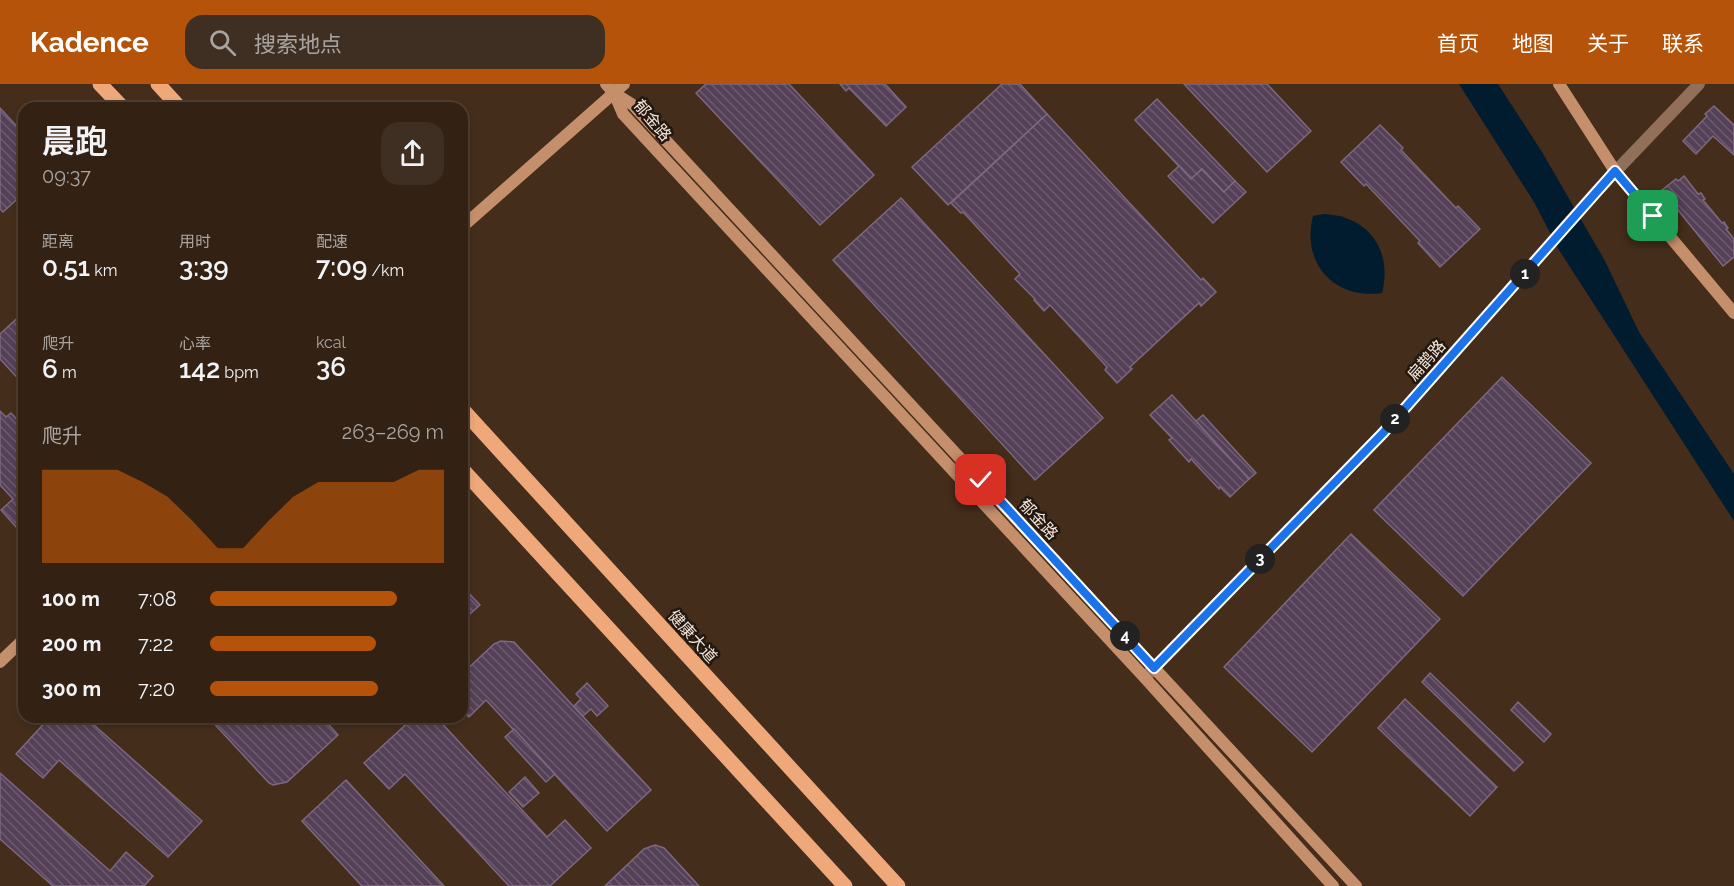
<!DOCTYPE html>
<html lang="zh">
<meta charset="utf-8">
<style>
body{margin:0;font-family:Raleway,"Noto Sans SC",sans-serif;background:#3e2f22;color:#f1f3f6;height:100vh;display:flex;flex-direction:column;font-size:22px;white-space:nowrap}
*{box-sizing:border-box;margin:0}
p{font-size:20px;color:#a9a4a0}
.icon{flex:none;width:33px;height:33px;fill:none;stroke:currentColor;stroke-width:2;stroke-linecap:round;stroke-linejoin:round}
.map{position:relative;flex:1;overflow:hidden}
.panel{position:absolute;left:18px;top:18px;width:450px;height:621px;display:flex;flex-direction:column;background:#332214;border-radius:18px;box-shadow:0 3px 9px #0003,0 0 0 2px #4e3f34}
.panel>*{flex:none}
.pin{position:absolute;display:grid;place-items:center;width:51px;height:51px;color:#fff;margin:-26px;border-radius:12px;box-shadow:0 3px 9px #0006}
.km{position:absolute;width:30px;height:30px;margin:-15px;border-radius:50%;background:#222;color:#fff;font-size:16px;line-height:30px;text-align:center}
.round{display:grid;place-items:center;flex:none;width:63px;height:63px;border-radius:18px;background:#3e2f22}
.headline{display:flex;align-items:center;justify-content:space-between;height:102px;padding:0 24px}
h1{font-size:33px;font-weight:600;line-height:45px}
.stats{display:grid;grid-template-columns:repeat(3,1fr);gap:9px;height:102px;padding:6px 24px}
.stats div{display:grid;align-content:center}
.stats b{font-size:26px;font-weight:600}
.stats small{font-size:16px;font-weight:400}
.stats p{font-size:16px}
.chart{height:168px;padding:12px 24px}
.chart p{display:flex;justify-content:space-between}
.chart svg{width:100%;height:108px;margin-top:6px;fill:#b45309;opacity:.7}
ul{padding:0 24px;list-style:none;font-size:20px}
li{display:grid;grid-template-columns:96px 72px 1fr;align-items:center;height:45px}
li i{height:15px;border-radius:8px;background:#b45309}
header{display:flex;align-items:center;gap:36px;box-sizing:border-box;height:84px;padding:0 30px;background:#b45309;color:#fff}
header strong{font-size:28px}
nav{display:flex;gap:33px;margin-inline-start:auto;font-size:21px}
.search{width:420px;height:54px;background:#3e2f22;display:flex;align-items:center;gap:15px;box-sizing:border-box;padding:0 21px;border-radius:18px;color:#a9a4a0;font-size:22px}
.map>svg:first-child{display:block}
.water{fill:#001c2e}
.building{fill:url(#building-back-hatch);stroke:#7d6880;stroke-width:1.5}
.lines{fill:none;stroke-linecap:round;stroke-linejoin:round}
.street{stroke:#916f58;stroke-width:12}
.secondary{stroke:#c58f6b;stroke-width:12}
.primary{stroke:#eea879;stroke-width:15}
.route-casing{stroke:#fff;stroke-width:12}
.route{stroke:#1a73e8;stroke-width:8}
.labels{text-anchor:middle;stroke-width:5;stroke-linejoin:round;paint-order:stroke}
.street-label{font-size:16px;fill:#f5e5da;stroke:#231810}
</style>
<header>
<strong>Kadence</strong>
<div class="search"><svg class="icon" aria-label="search" viewBox="0 0 24 24"><circle cx="10" cy="10" r="6"/><path d="M15 15l6 6"/></svg>搜索地点</div>
<nav><a>首页</a><a>地图</a><a>关于</a><a>联系</a></nav>
</header>
<div class="map">
<svg width="1734" height="802" viewBox="0 0 1734 802">
<defs>
<pattern id="building-back-hatch" width="6" height="6" patternUnits="userSpaceOnUse" patternTransform="scale(1.5)"><rect width="6" height="6" fill="#544057"/><path d="M-1 5l2 2M0 0l6 6M5-1l2 2" fill="none" stroke="#6d5b6f"/></pattern>
</defs>
<rect width="100%" height="100%" fill="#442d1b"/>
<!-- water -->
<g class="water">
<polygon points="1459,0 1498,0 1542,68 1605,177 1639,248 1734,390 1734,437 1559,166 1534,118"/>
<path d="M1324,130C1368,132 1393,166 1382,209C1334,216 1301,179 1313,132Z"/>
</g>
<!-- building -->
<g class="building">
<polygon points="706,0 789,0 874,91 820,141 696,9"/>
<polygon points="840,0 885,0 906,23 886,42 849,4 846,7"/>
<polygon points="1002,0 1020,0 1047,30 948,121 912,83"/>
<polygon points="1184,0 1267,0 1311,47 1267,88"/>
<polygon points="1157,15 1235,97 1224,108 1202,85 1191,95 1135,36"/>
<polygon points="1714,22 1734,41 1734,71 1713,52 1696,70 1683,57 1707,32 1705,30"/>
<polygon points="0,24 24,50 24,109 3,128 0,125"/>
<polygon points="1047,30 1201,196 1203,194 1216,208 1201,222 1199,219 1130,283 1132,285 1117,299 1105,286 1107,283 1050,221 1044,227 1034,216 1035,215 1015,195 1020,190 963,128 961,129 951,119"/>
<polygon points="1380,41 1403,64 1401,66 1456,124 1458,122 1480,145 1440,183 1418,159 1420,157 1366,100 1364,102 1341,78"/>
<polygon points="1179,82 1191,95 1202,85 1224,108 1235,97 1246,108 1213,139 1168,92"/>
<polygon points="1684,92 1698,110 1701,109 1705,115 1703,116 1722,139 1724,138 1728,144 1726,145 1734,155 1734,173 1723,182 1662,106 1676,95 1678,97"/>
<polygon points="901,114 1103,334 1035,396 833,176"/>
<polygon points="24,228 24,301 0,275 0,250"/>
<polygon points="1502,293 1591,379 1463,512 1374,426"/>
<polygon points="1172,311 1249,395 1230,413 1220,403 1219,405 1191,375 1189,378 1169,356 1172,354 1150,331"/>
<polygon points="0,327 6,333 11,329 24,343 24,452 1,426 13,415 0,401"/>
<polygon points="1203,331 1256,389 1249,395 1196,337"/>
<polygon points="1351,450 1440,535 1312,668 1224,583"/>
<polygon points="462,502 480,521 462,537"/>
<polygon points="501,557 514,558 651,706 607,747 486,616 469,633 462,626 462,590 494,560"/>
<polygon points="1430,589 1523,678 1514,687 1422,598"/>
<polygon points="587,599 608,622 597,632 591,625 583,632 574,622 581,615 576,610"/>
<polygon points="1405,615 1497,703 1470,732 1378,644"/>
<polygon points="1518,618 1551,650 1544,658 1511,626"/>
<polygon points="50,633 85,633 202,737 168,773 59,676 43,694 16,670"/>
<polygon points="208,633 290,633 297,641 306,633 322,633 338,651 287,698 273,701 269,699"/>
<polygon points="414,633 436,633 547,753 565,736 591,764 550,802 509,802 405,690 389,705 364,679"/>
<polygon points="514,645 555,690 546,698 505,653"/>
<polygon points="0,689 110,787 126,768 153,792 144,802 53,802 0,755"/>
<polygon points="525,693 539,709 523,723 509,708"/>
<polygon points="346,696 444,802 362,802 302,737"/>
<polygon points="655,761 664,764 699,802 605,802 644,765"/>
</g>
<g class="lines">
<!-- street -->
<polyline class="street" points="1147,591 1383,349 1595,109 1699,0"/>
<!-- secondary -->
<g class="secondary">
<polyline points="606,0 614,9 633,21 1356,802"/>
<polyline points="1559,0 1615,87 1734,229"/>
<polyline points="614,9 623,30 1145,594 1333,802"/>
<polyline points="462,143 624,0"/>
<polyline points="0,578 24,555"/>
</g>
<!-- primary -->
<g class="primary">
<polyline points="100,0 123,24"/>
<polyline points="158,0 180,24"/>
<polyline points="462,325 898,802"/>
<polyline points="462,385 845,802"/>
</g>
</g>
<g class="lines">
<defs>
<polyline id="route" points="981,396 1154,584 1383,349 1615,87 1653,132"/>
</defs>
<!-- route casing -->
<use href="#route" class="route-casing"/>
<!-- route -->
<use href="#route" class="route"/>
</g>
<g class="labels">
<!-- street labels -->
<g class="street-label">
<text transform="translate(653 36) rotate(50)" y="6">郁金路</text>
<text transform="translate(1426 276) rotate(-48)" y="6">扁鹊路</text>
<text transform="translate(1039 435) rotate(47)" y="6">郁金路</text>
<text transform="translate(693 552) rotate(48)" y="6">健康大道</text>
</g>
</g>
</svg>
<div class="pin" style="left:1653px;top:132px;background:#1e9e55"><svg class="icon" aria-label="arrive" viewBox="0 0 24 24"><path d="M6 21V4h12l-3 4 3 4H6"/></svg></div>
<div class="pin" style="left:981px;top:396px;background:#d93025"><svg class="icon" aria-label="check" viewBox="0 0 24 24"><path d="M5 12l5 5 9-10"/></svg></div>
<b class="km" style="left:1525px;top:190px">1</b>
<b class="km" style="left:1395px;top:335px">2</b>
<b class="km" style="left:1260px;top:475px">3</b>
<b class="km" style="left:1125px;top:552px">4</b>
<section class="panel">
<div class="headline"><div><h1>晨跑</h1><p>09:37</p></div><a class="round"><svg class="icon" aria-label="share" viewBox="0 0 24 24"><path d="M12 15V3M7 8l5-5 5 5M5 13v7h14v-7"/></svg></a></div>
<div class="stats">
<div><p>距离</p><b>0.51<small> km</small></b></div>
<div><p>用时</p><b>3:39</b></div>
<div><p>配速</p><b>7:09<small> /km</small></b></div>
</div>
<div class="stats">
<div><p>爬升</p><b>6<small> m</small></b></div>
<div><p>心率</p><b>142<small> bpm</small></b></div>
<div><p>kcal</p><b>36</b></div>
</div>
<div class="chart"><p><span>爬升</span>263–269 m</p>
<svg viewBox="0 0 160 44" preserveAspectRatio="none"><path d="M0 44V6L10 6L20 6L30 6L40 11L50 17L60 27L70 38L80 38L90 27L100 17L110 11L120 11L130 11L140 11L150 6L160 6V44z"/></svg>
</div>
<ul>
<li><b>100 m</b>7:08<i style="width:80%"></i></li>
<li><b>200 m</b>7:22<i style="width:71%"></i></li>
<li><b>300 m</b>7:20<i style="width:72%"></i></li>
</ul>
</section>
</div>
